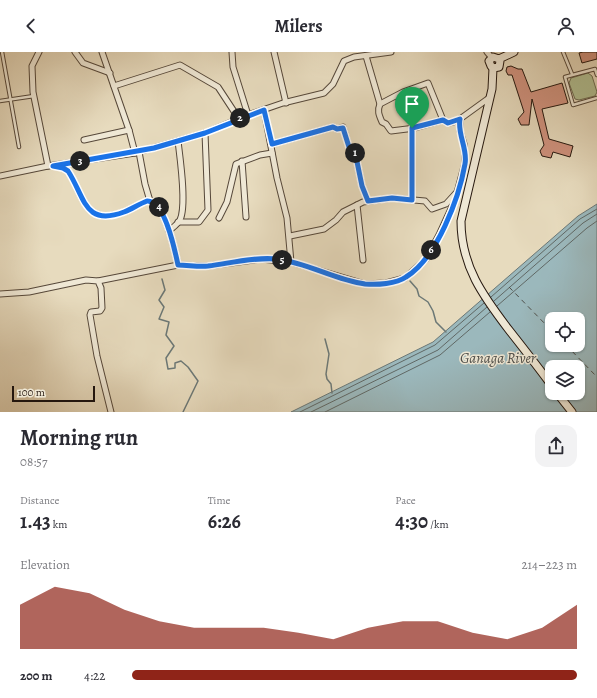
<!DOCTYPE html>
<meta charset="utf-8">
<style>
body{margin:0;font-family:Alegreya,serif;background:#f2f2f3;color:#2b2b33;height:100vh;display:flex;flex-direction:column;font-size:15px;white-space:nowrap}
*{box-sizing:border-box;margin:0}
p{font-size:13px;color:#7c7c81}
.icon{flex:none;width:22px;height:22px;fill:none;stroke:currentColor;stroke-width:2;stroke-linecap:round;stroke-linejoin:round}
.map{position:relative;height:360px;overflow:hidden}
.sheet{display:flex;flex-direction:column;background:#fff;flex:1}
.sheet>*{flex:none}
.tools{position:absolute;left:545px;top:260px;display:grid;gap:8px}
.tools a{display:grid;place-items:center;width:40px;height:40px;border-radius:8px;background:#fff;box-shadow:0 1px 3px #0004;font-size:20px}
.scale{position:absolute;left:12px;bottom:10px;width:83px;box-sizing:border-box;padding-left:4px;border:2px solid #25170e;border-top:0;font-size:11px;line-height:14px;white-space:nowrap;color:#25170e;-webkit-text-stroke:3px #efe8d5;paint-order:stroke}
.pin{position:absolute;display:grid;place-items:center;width:34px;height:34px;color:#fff;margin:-41px -17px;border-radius:50% 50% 50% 0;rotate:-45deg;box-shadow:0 0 4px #0007}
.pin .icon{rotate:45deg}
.km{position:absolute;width:20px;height:20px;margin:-10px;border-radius:50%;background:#222;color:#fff;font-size:11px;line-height:20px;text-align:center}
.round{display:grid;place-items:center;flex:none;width:42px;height:42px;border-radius:12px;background:#f2f2f3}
.overview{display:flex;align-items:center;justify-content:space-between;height:68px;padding:0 20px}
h1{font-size:22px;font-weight:700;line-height:30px}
.stats{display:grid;grid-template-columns:repeat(3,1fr);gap:6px;height:68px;padding:4px 20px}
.stats div{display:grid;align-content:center}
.stats b{font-size:20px;font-weight:700}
.stats small{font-size:11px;font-weight:400}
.stats p{font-size:11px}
.chart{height:112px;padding:8px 20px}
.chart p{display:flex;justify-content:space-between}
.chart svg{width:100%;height:72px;margin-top:4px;fill:#8f2418;opacity:.7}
ul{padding:0 20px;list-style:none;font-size:13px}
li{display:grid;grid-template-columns:64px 48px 1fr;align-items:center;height:30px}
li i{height:10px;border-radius:5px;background:#8f2418}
header{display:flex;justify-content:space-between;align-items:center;height:52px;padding:0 20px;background:#fff;font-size:18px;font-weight:700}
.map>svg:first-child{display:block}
.green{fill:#b2c194;stroke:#6c6c51}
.water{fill:#9bb8bc;stroke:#6c7876;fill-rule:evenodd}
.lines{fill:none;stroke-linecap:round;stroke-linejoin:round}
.shore{stroke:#606865;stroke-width:1}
.stream{stroke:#6c7876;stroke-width:1.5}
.ferry{stroke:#4e4f4b;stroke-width:1;stroke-dasharray:5 4;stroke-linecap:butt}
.building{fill:#d0927e;stroke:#25170e}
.lane-casing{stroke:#56483a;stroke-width:4.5}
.street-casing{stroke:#56483a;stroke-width:7}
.secondary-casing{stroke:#25170e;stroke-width:9}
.lane{stroke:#efe8d5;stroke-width:2.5}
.street{stroke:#efe8d5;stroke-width:5}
.secondary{stroke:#efe8d5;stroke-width:7}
.route-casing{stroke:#fff;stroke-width:8}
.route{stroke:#1a73e8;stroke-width:5}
.labels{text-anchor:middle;stroke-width:3;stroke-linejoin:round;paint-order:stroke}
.water-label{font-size:15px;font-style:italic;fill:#4e4f4b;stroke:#efe8d5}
</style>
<header><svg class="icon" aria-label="back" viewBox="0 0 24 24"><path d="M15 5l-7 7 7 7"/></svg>Milers<svg class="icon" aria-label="person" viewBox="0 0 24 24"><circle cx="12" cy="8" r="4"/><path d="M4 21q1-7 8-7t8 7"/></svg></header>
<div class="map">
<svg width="597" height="360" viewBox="0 0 597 360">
<rect width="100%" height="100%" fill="#e7dbbe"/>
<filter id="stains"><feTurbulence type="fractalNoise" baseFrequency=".005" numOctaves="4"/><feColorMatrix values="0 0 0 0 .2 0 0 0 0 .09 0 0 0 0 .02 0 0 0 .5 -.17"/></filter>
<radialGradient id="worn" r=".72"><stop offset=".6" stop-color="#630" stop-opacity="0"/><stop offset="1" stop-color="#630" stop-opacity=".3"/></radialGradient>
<!-- green -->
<polygon class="green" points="588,21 592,24 597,40 595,44 579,48 575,47 569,31 571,26"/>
<!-- water -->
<path class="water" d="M597,152V360H291L433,290L578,164ZM552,267H578V293H552ZM552,315H578V341H552Z"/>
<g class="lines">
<!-- shore -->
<g class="shore">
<polyline points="491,245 580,167 597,157"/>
<polyline points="494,249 583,171 597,162"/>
<polyline points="497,254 587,176 597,169"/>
<polyline points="300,360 435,293 484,251"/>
<polyline points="311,360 438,298 487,255"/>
<polyline points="325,360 440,303 490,260"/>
</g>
<!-- stream -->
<g class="stream">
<polyline points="162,227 165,238 159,248 164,255 159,267 169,270 166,283 174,294 166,306 168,317 175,316 175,311 181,309 188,315 198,329 183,360"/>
<polyline points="410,229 417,237 419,244 428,250 433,259 436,270 446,280"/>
<polyline points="325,287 329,302 326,322 327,327 331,332 332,341"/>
</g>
<!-- ferry -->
<g class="ferry">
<polyline points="509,235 552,279"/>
<polyline points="566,293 597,325"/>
</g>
</g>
<!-- building -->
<g class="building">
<polygon points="583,0 597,0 597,7 582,11 579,1"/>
<polygon points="511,14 518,17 522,17 531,40 562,31 568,51 542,57 549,87 573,94 570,105 553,100 551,106 542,104 540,99 544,93 532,47 529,73 521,73 518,67 524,60 512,23 508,23 506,19 507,15"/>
</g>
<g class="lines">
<defs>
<g id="lane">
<polyline points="2,0 19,95"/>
<polyline points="563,0 572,22"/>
<polyline points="597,23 595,17 565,25 573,53 597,46"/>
<polyline points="0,49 34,44"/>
</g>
<g id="street">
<polyline points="39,0 32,14 33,40 48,114"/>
<polyline points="75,0 83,11 110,21"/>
<polyline points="102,0 129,78 135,101"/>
<polyline points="232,0 233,15 248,63"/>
<polyline points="274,0 286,51"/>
<polyline points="487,0 492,6"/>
<polyline points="366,4 380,52"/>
<polyline points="114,34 180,13 218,35 239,67"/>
<polyline points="264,58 277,126 287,166 291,210"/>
<path d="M443,68L415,76L391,79L386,72L382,70C379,63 377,59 380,52L403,40L428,31L443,68C448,73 454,70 460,67"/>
<polyline points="412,76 412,148"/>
<polyline points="84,88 129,78"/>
<polyline points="272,92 333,75 337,77 343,75 349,95 355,100 362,134 368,149"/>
<polyline points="139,100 145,132 150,149"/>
<polyline points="242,109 246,165"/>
<path d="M56,114L63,116L68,119C85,145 84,175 124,160C132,157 139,152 147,149C165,148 175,199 178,213"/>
<polyline points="0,124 48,114 135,101 205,81 248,63 283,51 324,41 333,32 344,9 354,5 391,0"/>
<polyline points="357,153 363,208"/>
<polyline points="219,166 227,150 236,112 260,103 272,101"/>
<polyline points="178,170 199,170 208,158 205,81"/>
<path d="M169,179C172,176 177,173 180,168C187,153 180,106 178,89"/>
<polyline points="290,184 324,177 336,168 343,160 363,150 392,146 425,149 432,157 446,152 456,141"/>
<polyline points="98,229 178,213 208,214 261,207 291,210 365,232 386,231 405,226 426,207 439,183 455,148 465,111 464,92 460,79 460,67 489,46"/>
<polyline points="0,242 29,240 86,228 98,229 101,236 102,256 100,259 91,260 90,263 97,304 111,360"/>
</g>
<g id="secondary">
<polyline points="499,7 500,9 499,15 493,16 491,14 489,9 493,5 499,7 514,0"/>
<path d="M493,16L492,37L461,169C461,214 483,244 509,278C524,297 538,315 552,334"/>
<polyline points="557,341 572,360"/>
</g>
</defs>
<!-- lane casing -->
<use href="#lane" class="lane-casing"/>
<!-- street casing -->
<use href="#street" class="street-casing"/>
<!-- secondary casing -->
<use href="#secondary" class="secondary-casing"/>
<!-- lane -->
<use href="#lane" class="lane"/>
<!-- street -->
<use href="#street" class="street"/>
<!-- secondary -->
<use href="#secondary" class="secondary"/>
</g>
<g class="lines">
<defs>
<path id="route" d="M264,58L272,92L333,75L337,77L343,76L349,95L355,100L362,134L368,149L392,146L412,148V76L443,68L448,71L460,67C457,82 468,97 465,112C459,146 437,206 406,225C396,232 377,233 365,232C335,228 308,211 277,207C254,205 231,211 208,214C198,215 188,213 178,213C175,199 165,148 147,149C139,152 132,157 124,160C84,175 85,145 68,119L63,116L53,114L154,96L205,81Z"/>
</defs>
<!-- route casing -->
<use href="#route" class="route-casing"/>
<!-- route -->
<use href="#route" class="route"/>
</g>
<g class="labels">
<!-- water labels -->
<g class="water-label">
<text x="498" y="311">Ganaga River</text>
</g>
</g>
<rect width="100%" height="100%" filter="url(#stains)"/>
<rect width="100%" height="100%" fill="url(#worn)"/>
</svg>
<div class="tools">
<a><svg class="icon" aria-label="locate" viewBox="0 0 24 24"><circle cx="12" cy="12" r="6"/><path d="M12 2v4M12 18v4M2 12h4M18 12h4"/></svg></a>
<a><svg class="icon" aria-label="layers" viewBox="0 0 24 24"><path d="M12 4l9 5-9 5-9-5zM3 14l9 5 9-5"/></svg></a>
</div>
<div class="scale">100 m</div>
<div class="pin" style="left:412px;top:76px;background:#1e9e55"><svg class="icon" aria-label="arrive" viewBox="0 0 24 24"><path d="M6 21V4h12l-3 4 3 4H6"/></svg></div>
<b class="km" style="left:355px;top:101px">1</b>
<b class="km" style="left:240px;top:66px">2</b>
<b class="km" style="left:80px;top:109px">3</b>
<b class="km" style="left:159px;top:155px">4</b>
<b class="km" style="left:282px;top:208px">5</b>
<b class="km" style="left:431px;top:198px">6</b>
</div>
<section class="sheet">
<div class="overview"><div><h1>Morning run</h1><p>08:57</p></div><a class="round"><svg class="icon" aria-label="share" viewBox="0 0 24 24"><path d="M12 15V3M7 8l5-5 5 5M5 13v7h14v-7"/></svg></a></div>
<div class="stats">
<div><p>Distance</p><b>1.43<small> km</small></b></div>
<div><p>Time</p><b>6:26</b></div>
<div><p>Pace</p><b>4:30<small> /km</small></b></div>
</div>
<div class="chart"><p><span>Elevation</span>214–223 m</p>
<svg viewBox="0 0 160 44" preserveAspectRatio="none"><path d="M0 44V17L10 6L20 10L30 20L40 27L50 31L60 31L70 31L80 34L90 38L100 31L110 27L120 27L130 34L140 38L150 31L160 17V44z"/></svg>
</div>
<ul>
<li><b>200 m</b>4:22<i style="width:100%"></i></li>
</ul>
</section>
